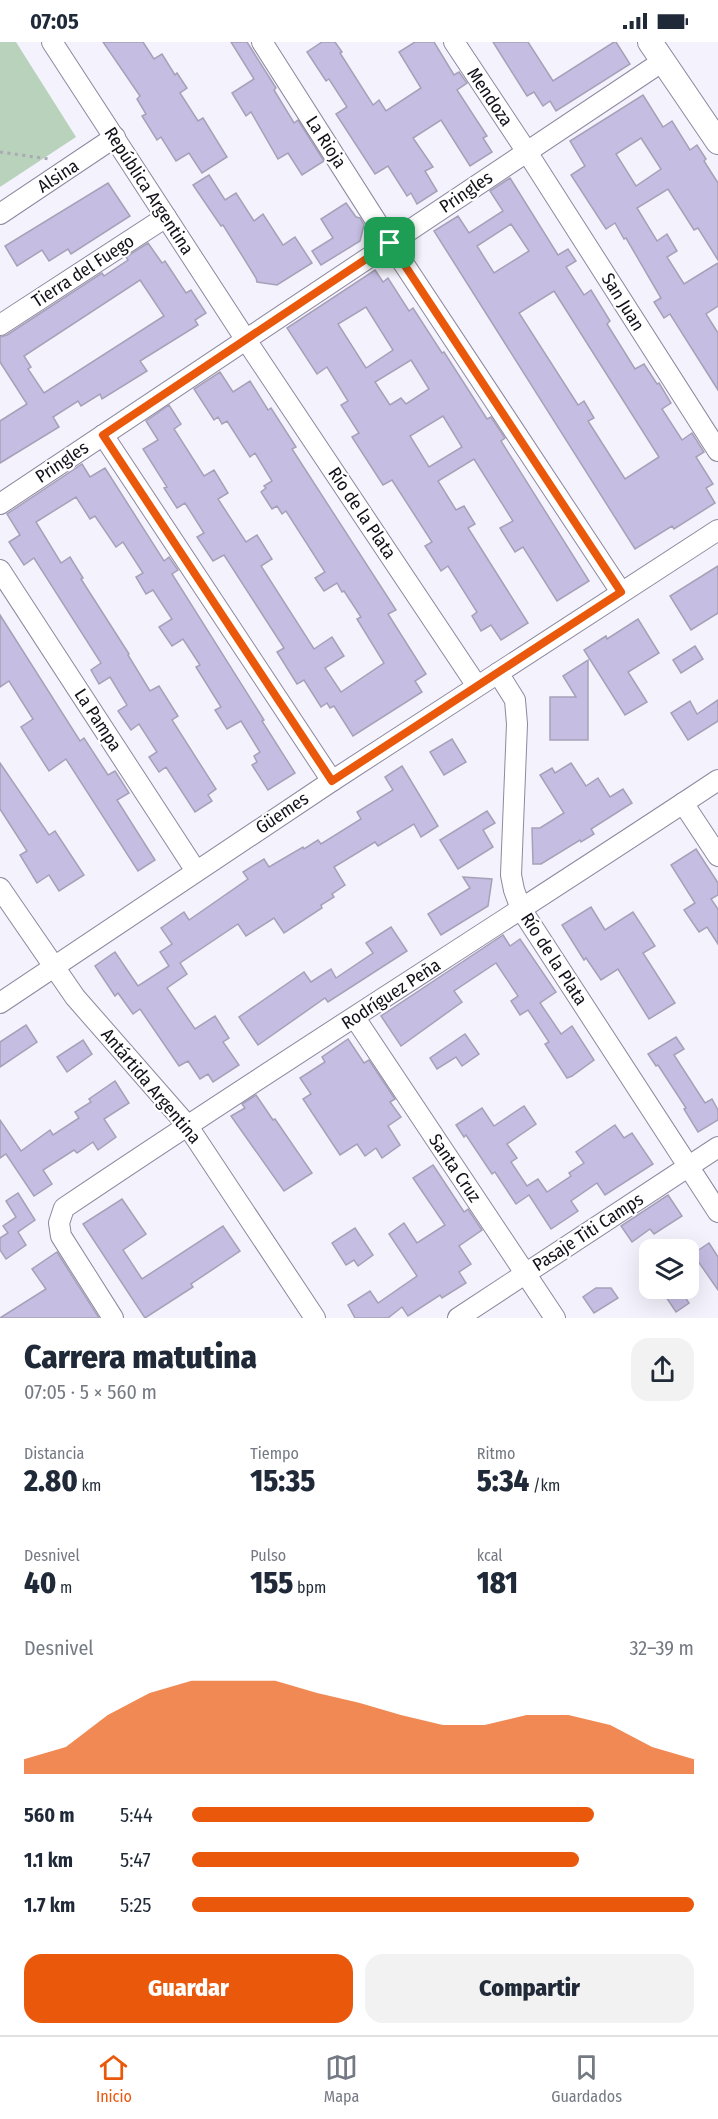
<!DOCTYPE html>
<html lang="es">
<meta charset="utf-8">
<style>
body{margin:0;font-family:"Fira Sans Condensed",sans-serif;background:#f2f2f3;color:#1f2937;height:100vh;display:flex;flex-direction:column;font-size:22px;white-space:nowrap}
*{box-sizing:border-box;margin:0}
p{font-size:20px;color:#747a83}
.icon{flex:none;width:33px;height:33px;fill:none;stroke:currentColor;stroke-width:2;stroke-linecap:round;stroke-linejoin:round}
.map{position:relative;height:1276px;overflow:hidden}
.side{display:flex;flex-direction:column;background:#fff;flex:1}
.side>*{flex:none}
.tools{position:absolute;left:639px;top:1197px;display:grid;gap:12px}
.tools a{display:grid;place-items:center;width:60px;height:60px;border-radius:12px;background:#fff;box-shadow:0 6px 24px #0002;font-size:30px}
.pin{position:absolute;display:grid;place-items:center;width:51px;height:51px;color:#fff;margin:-26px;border-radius:12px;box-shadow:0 3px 9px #0006}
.round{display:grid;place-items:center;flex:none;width:63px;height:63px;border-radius:18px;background:#f2f2f3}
.headline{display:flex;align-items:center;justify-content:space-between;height:102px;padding:0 24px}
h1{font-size:33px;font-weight:800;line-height:45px}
.figures{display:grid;grid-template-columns:repeat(3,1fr);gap:9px;height:102px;padding:6px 24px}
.figures div{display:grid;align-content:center}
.figures b{font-size:30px;font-weight:800}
.figures small{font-size:16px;font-weight:400}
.figures p{font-size:16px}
.chart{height:168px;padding:12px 24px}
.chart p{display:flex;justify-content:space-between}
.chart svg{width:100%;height:108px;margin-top:6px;fill:#ea580c;opacity:.7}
.primary-button{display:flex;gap:12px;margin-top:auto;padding:12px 24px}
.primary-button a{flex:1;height:69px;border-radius:18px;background:#ea580c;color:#fff;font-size:24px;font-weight:800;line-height:69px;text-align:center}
.primary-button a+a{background:#f2f2f3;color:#1f2937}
ul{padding:0 24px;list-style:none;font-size:20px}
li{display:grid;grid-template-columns:96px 72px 1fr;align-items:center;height:45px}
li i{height:15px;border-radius:8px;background:#ea580c}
.status{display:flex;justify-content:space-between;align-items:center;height:42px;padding:0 30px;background:#fff;direction:ltr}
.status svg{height:16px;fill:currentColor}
.tabs{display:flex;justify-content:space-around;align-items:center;height:84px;border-top:2px solid #e0e1e3;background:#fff;font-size:16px;color:#747a83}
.tabs a{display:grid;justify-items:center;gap:3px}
.tabs .selected{color:#ea580c}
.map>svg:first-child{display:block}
.green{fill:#b8d2bc}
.building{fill:#c5bde2;stroke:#a6a1b8;stroke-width:1.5;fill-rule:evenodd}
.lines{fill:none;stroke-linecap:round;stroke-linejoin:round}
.minor-casing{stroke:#8d889f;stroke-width:22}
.major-casing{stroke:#8d889f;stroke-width:26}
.path{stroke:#aba9b2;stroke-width:3;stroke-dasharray:3 4.5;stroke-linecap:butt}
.minor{stroke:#fff;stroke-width:20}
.major{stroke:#fff;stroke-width:24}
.route-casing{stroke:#fff;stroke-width:12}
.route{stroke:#ea580c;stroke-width:8}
.labels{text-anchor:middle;stroke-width:4.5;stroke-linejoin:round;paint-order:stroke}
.street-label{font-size:18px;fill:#121019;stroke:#fff}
</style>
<div class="status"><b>07:05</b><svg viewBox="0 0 49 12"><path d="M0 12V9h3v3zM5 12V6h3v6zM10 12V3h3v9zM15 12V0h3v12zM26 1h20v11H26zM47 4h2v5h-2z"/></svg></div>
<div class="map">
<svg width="718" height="1276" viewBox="0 0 718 1276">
<rect width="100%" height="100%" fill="#f4f2fc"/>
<!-- green -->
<polygon class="green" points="0,0 16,0 76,95 0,145"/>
<!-- building -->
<g class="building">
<polygon points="103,0 143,0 154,17 162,12 175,33 177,31 187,46 180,51 198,79 203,76 227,115 202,131 189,111 176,119 161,95 157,98 142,74 146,72 137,57 140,54"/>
<polygon points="231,0 247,0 276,46 274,48 294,81 298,78 324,119 302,133 288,111 278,117 251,70 246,74 232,51 254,37"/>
<polygon points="322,0 335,0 342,10 340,11 373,63 379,58 386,69 421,46 399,10 415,0 434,0 454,33 459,30 467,41 457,48 487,94 483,96 492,110 470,124 441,78 413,96 433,125 425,129 437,149 417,162 411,151 407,154 388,124 375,132 336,72 347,65 329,37 326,39 307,10"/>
<polygon points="493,0 528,0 553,39 614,0 616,0 630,22 556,69 550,59 543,64 534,50 527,54"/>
<path d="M643,53L663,85L672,79L690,108L697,103L706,117L704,119L718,141V218L698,186L694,188L668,147L637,166L657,199L667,192L677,209L667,215L684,242L718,221V264L706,272L718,291V348L670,272L664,276L654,260L661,256L626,196L624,197L615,181L606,187L571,133L585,124L570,99ZM641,96L661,127L636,144L616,112Z"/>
<polygon points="209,133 225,158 236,151 254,179 263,172 283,203 295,195 312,221 277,243 257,240 256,236 223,183 221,184 193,143"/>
<path d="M510,136L558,213L568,207L576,219L566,225L584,253L591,248L610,279L607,282L635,327L644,322L657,342L659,341L671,361L662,367L682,398L692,391L704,410L696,415L713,442L706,446L715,461L674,487L672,484L635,507L434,189L458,174L469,191L503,169L490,149ZM511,182L529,209L494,231L477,204ZM554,249L659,415L625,437L588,379L594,376L584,359L578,363L519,271Z"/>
<polygon points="108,141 130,174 71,212 68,207 49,219 42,208 17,224 5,204"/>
<polygon points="346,161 356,175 360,176 364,183 360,199 321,223 312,209 333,196 321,177"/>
<path d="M148,201L162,221L165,219L186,251L191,248L206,271L195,278L198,283L140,319L147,329L102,357L100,352L81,364L78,359L53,375L59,385L0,421V379L27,362L0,320V295L7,293L102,231L104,234L128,218L126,215ZM140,238L164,274L44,351L28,327L31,325L24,314Z"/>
<path d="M375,228L383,240L388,236L409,269L413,266L442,311L444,310L487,377L491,375L505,396L501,399L589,539L557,559L523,505L515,510L500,486L513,479L474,417L438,439L456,468L464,464L475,482L468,486L528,581L501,598L491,583L481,589L472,574L477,570L448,524L441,529L425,504L432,500L392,438L383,443L352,395L359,391L341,363L348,359L327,325L317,332L287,286ZM366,265L393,308L366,326L338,282ZM411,318L429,347L406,362L401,356L390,363L375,340ZM443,374L462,405L429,425L410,394Z"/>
<polygon points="220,330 233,350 250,339 268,368 271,366 296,405 292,407 396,568 388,572 426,632 415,639 422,650 353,694 334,664 330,666 327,661 321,665 304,638 297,642 277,610 284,606 224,513 213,519 197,495 204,491 185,461 177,466 164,446 167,445 143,407 158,398 146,379 169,363 181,382 174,387 204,434 214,428 228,451 218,457 246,500 257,493 272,517 261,524 314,607 332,595 344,614 325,626 341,650 384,621 357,577 361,575 344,549 342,550 337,541 324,549 315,536 325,530 286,469 282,472 277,464 272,467 261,450 266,446 264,444 272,439 255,411 250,415 227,379 222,382 218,375 214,378 194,347"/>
<polygon points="82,422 90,435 105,426 164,519 169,515 178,528 172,532 264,678 262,679 295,731 268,748 252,723 257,720 254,714 260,710 241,679 227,687 215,668 221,665 196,625 200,623 183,597 172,604 159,585 172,577 153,548 146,552 136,535 143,531 123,500 116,505 95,474 90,477 76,455 36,480 61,521 70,515 83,536 81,537 129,612 128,613 150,649 159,644 178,674 172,678 216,747 208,753 212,759 195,770 166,725 159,730 149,715 157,710 139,682 131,688 118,669 127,663 110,635 99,642 91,628 101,621 34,516 24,523 9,500 20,493 7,472"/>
<polygon points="718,524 718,571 691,588 670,554"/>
<polygon points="0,573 80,699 84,696 108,733 115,729 129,751 117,758 155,818 138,829 66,717 49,729 21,685 33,677 9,639 0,645"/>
<polygon points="638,577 659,611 628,630 647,660 625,673 584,608 606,594 607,597"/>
<polygon points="695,604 703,617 681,631 673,618"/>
<polygon points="588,618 588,698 550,698 550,655 576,655 563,634"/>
<polygon points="718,658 718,679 688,698 671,671 690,659 697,672"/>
<polygon points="452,697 466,720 444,733 430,710"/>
<polygon points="0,721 49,793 55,789 84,833 59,849 49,833 37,841 20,813 27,809 0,767"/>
<polygon points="571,721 586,744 598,736 610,755 623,747 632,761 591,787 594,792 581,800 580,798 541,822 533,822 532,786 540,786 564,771 540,733 552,726 555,731"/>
<polygon points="402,724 438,784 421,795 414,782 378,804 375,800 334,825 345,843 332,852 334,855 321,863 322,866 284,891 274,876 246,894 238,882 180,921 187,932 167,946 195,987 215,974 229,996 223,1000 239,1023 213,1040 208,1032 200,1037 188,1019 179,1024 140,967 133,972 118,951 115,954 95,924 115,910 138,944 169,924 160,910 172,902 161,886 184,870 189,878 248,837 243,830 264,817 269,825 303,805 304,807 318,798 321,802 361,777 357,770 393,748 385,735"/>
<polygon points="487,769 495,781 483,788 493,805 458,827 440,798"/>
<polygon points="696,807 718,841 718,853 711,857 718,867 718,902 707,885 699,890 684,868 695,861 671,823"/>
<polygon points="463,835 492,837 488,864 441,893 428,872 470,846"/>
<polygon points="591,865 605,888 633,870 655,904 643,911 675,961 649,977 618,927 601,938 586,916 584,918 562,883"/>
<polygon points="391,885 407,909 328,960 325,956 258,1003 239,975 304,930 311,940 331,927 336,936 373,911 366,901"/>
<polygon points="503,893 510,904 520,897 556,950 540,961 561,992 572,984 594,1018 572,1034 567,1036 545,1002 549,1000 528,968 520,973 511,959 518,954 496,921 454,949 462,960 401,1004 381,974"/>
<polygon points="26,983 37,1000 0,1025 0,1000"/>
<polygon points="465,992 479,1012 462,1024 456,1015 437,1027 430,1016"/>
<polygon points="676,995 684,1007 674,1013 705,1061 712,1057 718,1068 718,1078 698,1090 684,1067 686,1066 658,1023 656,1024 648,1012"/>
<polygon points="348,997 364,1021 369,1018 395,1057 390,1060 401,1075 388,1084 400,1103 382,1116 376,1106 365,1114 357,1102 340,1113 303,1057 311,1052 300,1036 325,1020 322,1015"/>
<polygon points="83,998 92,1012 67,1030 57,1015"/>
<polygon points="115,1039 129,1061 104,1077 116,1095 98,1108 93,1100 77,1111 74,1108 43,1128 52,1142 34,1154 6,1112 0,1116 0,1078 21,1109 50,1088 53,1093 79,1076 75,1070 91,1060 89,1057"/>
<polygon points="256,1053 273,1078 275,1077 312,1131 284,1149 231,1074 245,1066 242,1062"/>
<polygon points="524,1064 536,1082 507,1102 517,1116 511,1120 527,1144 538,1137 547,1150 571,1134 569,1131 584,1121 576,1110 615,1083 624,1096 632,1091 653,1122 605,1153 597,1141 571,1159 578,1169 551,1187 529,1153 516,1162 495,1130 492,1132 466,1093 464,1095 456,1083 482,1066 494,1084"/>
<polygon points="433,1123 464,1170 468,1167 482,1188 459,1204 471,1222 459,1230 466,1241 442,1256 440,1253 408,1274 402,1265 388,1276 355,1276 348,1263 370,1249 378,1261 417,1234 389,1192 404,1181 417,1201 445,1183 413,1136"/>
<polygon points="18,1151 35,1178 18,1190 26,1203 6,1217 0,1208 0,1196 8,1191 3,1184 16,1175 6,1159"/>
<polygon points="668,1153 682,1174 654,1192 650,1187 632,1200 621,1184"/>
<polygon points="122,1157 146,1192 123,1208 142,1237 223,1184 240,1209 191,1242 193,1245 145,1276 83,1182"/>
<polygon points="355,1186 373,1213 358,1224 354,1218 346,1223 332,1201"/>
<polygon points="709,1201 718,1215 718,1248 693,1212"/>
<polygon points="57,1210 99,1276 0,1276 46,1247 32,1227"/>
<polygon points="596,1246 611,1246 618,1256 594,1271 583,1255"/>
<polygon points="660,1246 679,1246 689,1261 676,1270"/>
</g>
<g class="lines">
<defs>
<g id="minor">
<polyline points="52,0 246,298 477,644"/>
<polyline points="262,0 390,201 621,550"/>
<polyline points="454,0 527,110 718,409"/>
<polyline points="0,172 115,95"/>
<polyline points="0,283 166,175"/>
<polyline points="103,393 332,739"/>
<polyline points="0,462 663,19"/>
<polyline points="0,528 196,829"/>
<polyline points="498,631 515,658 517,682 511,833 514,848 521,867 718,1170"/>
<polyline points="683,761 718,814"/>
<polyline points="0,846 75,955 187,1083 315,1276"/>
<polyline points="0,961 332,739 718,488"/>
<polyline points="355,976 555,1276"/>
<path d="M113,1276L61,1194L59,1181L64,1166C280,1020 501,882 718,738"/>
<polyline points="458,1276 718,1105"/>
</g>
<polyline id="major" points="650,0 718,100"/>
</defs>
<!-- minor casing -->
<use href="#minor" class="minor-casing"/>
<!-- major casing -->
<use href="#major" class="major-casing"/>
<!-- path -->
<polyline class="path" points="0,110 49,117"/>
<!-- minor -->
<use href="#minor" class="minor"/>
<!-- major -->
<use href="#major" class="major"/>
</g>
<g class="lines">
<defs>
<polygon id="route" points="390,201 621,550 332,739 103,393"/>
</defs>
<!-- route casing -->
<use href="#route" class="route-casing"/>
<!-- route -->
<use href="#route" class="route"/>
</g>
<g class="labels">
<!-- street labels -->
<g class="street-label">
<text transform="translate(490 55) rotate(56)" y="6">Mendoza</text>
<text transform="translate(326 100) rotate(57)" y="6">La Rioja</text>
<text transform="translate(58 134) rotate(-33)" y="6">Alsina</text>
<text transform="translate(149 149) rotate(57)" y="6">República Argentina</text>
<text transform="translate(466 150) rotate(-34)" y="6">Pringles</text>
<text transform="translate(83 229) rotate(-33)" y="6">Tierra del Fuego</text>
<text transform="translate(623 260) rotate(58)" y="6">San Juan</text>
<text transform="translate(62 420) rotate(-34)" y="6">Pringles</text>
<text transform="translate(362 471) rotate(56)" y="6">Río de la Plata</text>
<text transform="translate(98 678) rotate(57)" y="6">La Pampa</text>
<text transform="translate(282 771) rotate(-34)" y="6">Güemes</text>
<text transform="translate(554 917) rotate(57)" y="6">Río de la Plata</text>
<text transform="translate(391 952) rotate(-33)" y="6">Rodríguez Peña</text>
<text transform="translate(151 1044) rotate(50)" y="6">Antártida Argentina</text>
<text transform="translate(455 1126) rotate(56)" y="6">Santa Cruz</text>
<text transform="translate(588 1190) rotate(-33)" y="6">Pasaje Titi Camps</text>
</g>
</g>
</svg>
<div class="tools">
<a><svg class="icon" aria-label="layers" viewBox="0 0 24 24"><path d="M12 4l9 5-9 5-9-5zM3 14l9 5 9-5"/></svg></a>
</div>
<div class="pin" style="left:390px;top:201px;background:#1e9e55"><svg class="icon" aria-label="arrive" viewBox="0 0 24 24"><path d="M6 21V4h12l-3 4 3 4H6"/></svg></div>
</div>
<section class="side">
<div class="headline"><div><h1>Carrera matutina</h1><p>07:05 · 5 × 560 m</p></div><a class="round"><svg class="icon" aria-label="share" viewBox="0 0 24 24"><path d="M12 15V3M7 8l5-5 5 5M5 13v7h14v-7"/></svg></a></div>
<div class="figures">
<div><p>Distancia</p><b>2.80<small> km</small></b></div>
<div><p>Tiempo</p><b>15:35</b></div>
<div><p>Ritmo</p><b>5:34<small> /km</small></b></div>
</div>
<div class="figures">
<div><p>Desnivel</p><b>40<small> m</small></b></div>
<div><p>Pulso</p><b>155<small> bpm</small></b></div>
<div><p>kcal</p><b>181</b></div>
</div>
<div class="chart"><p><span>Desnivel</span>32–39 m</p>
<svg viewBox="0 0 160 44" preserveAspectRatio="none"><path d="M0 44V38L10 33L20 20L30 11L40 6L50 6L60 6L70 11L80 15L90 20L100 24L110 24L120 20L130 20L140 24L150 33L160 38V44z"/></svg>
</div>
<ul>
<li><b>560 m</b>5:44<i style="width:80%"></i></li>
<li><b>1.1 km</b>5:47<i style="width:77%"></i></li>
<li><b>1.7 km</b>5:25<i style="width:100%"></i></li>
</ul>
<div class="primary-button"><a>Guardar</a><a>Compartir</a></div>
</section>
<nav class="tabs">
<a class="selected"><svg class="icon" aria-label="home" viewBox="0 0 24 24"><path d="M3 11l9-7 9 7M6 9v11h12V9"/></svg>Inicio</a>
<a><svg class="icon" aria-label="map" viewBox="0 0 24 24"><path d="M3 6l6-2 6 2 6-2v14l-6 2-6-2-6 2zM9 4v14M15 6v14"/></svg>Mapa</a>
<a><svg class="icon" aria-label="saved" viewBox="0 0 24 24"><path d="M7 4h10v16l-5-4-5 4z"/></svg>Guardados</a>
</nav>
